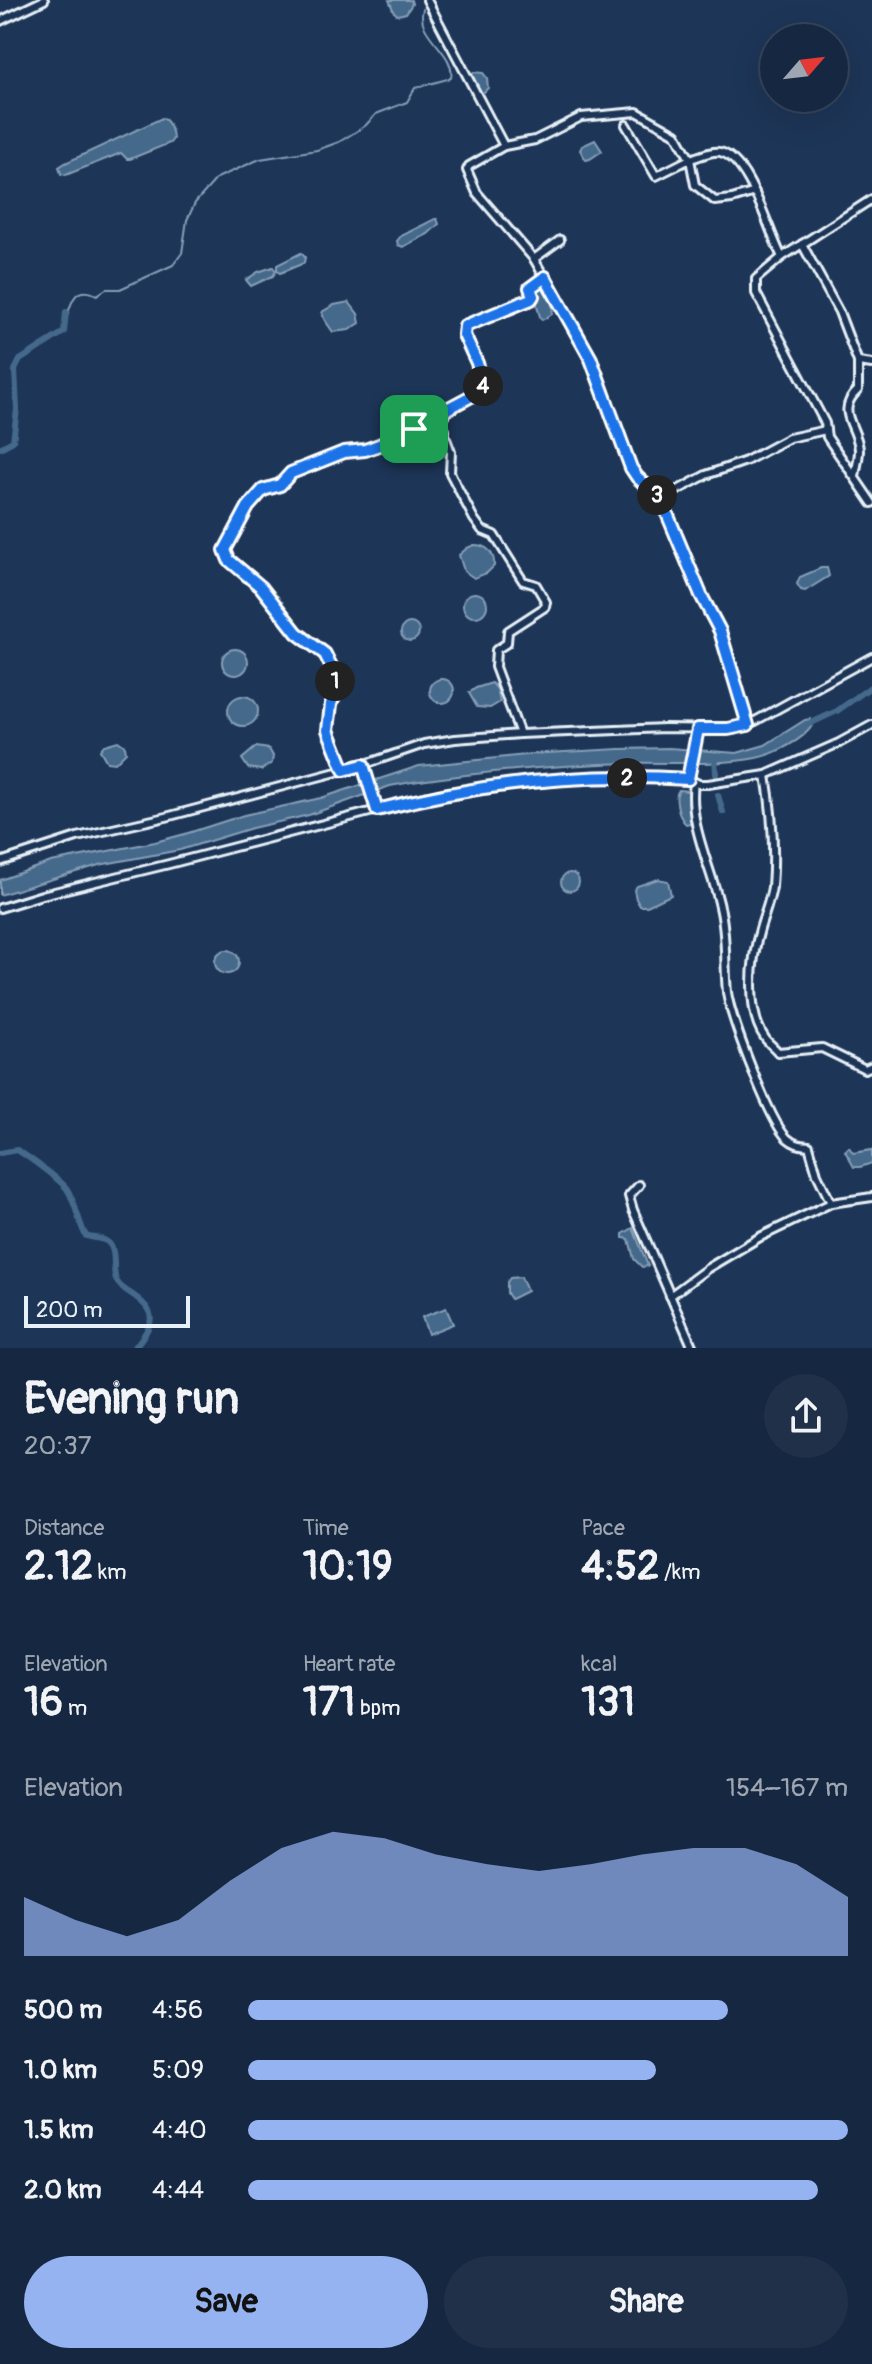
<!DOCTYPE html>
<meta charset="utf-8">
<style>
body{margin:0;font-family:Pangolin,sans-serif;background:#1f3048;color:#f1f3f6;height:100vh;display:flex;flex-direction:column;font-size:30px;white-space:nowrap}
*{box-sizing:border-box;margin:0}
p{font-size:26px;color:#9ea6b1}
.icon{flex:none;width:44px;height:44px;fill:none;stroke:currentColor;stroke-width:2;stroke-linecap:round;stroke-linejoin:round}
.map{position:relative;height:1348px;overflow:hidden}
.drawer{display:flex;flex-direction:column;background:#162841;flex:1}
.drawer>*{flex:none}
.needle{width:52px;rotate:62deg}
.buttons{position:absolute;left:760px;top:24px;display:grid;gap:16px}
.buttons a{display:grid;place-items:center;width:88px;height:88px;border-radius:50%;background:#162841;box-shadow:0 8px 32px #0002,0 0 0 2px #35445a;font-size:40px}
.scale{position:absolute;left:24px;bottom:20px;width:166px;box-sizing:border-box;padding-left:8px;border:4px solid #e8f1f8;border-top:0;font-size:22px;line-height:28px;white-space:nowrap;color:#e8f1f8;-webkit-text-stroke:6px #1d3557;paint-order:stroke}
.pin{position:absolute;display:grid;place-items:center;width:68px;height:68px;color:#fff;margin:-34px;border-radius:16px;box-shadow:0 4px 12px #0006}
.km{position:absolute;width:40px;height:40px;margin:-20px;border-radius:50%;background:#222;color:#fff;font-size:22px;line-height:40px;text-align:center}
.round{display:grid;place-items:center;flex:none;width:84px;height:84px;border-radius:42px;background:#1f3048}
.head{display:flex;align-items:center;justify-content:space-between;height:136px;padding:0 24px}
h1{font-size:44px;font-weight:800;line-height:60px}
.figures{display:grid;grid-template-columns:repeat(3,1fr);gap:12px;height:136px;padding:8px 24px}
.figures div{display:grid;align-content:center}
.figures b{font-size:40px;font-weight:800}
.figures small{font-size:22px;font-weight:400}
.figures p{font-size:22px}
.chart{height:224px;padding:16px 24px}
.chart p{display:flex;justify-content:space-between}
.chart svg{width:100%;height:144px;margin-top:8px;fill:#95b2f1;opacity:.7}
.cta{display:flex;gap:16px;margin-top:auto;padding:16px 24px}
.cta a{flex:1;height:92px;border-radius:48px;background:#95b2f1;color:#111;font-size:32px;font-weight:800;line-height:92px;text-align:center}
.cta a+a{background:#1f3048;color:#f1f3f6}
ul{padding:0 24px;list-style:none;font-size:26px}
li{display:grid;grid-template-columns:128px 96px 1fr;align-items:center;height:60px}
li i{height:20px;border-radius:10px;background:#95b2f1}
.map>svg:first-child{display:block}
.water{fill:#44698b;stroke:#869fb7;stroke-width:2}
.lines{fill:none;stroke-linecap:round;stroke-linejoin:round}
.stream{stroke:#869fb7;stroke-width:2}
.canal{stroke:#44698b;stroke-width:6}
.minor-casing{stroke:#e8f1f8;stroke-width:12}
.minor{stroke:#1d3557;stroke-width:6}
.route-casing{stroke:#fff;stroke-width:16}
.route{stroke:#1a73e8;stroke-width:10}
</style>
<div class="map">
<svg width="872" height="1348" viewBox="0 0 872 1348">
<rect width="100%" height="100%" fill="#1d3557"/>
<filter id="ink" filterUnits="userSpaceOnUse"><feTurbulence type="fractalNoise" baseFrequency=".0125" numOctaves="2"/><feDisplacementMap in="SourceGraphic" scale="16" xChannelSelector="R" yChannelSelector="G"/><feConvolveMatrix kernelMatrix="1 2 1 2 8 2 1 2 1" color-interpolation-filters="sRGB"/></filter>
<g filter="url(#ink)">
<!-- water -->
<g class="water">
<polygon points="389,0 411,0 412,4 406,13 398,15 394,12"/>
<polygon points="474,72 483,73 487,78 488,88 482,94 478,92 471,77"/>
<path d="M162,118C169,120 173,132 173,139L170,143L130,159H127L121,153L66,175L61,174L59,167L65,163Z"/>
<polygon points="595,140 602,151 590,159 586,160 580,150 582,146"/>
<polygon points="435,219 437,219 439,224 428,234 403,247 398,245 397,241 401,236"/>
<polygon points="301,253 305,257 304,263 280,273 277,271 277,265"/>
<polygon points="273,267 276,271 273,276 251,286 246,280 258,272"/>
<path d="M540,285C548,291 555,304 552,314L542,320C537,314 538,301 533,292Z"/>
<polygon points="349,302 358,314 360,323 349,330 333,332 324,319 322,312 334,305"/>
<path d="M474,545C487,545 495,553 494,566L487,573L474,578L464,571L459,555L467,548Z"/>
<polygon points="821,568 827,568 829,576 805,591 801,590 797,584 800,577"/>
<circle cx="475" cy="605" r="12"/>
<circle cx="410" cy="632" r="9"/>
<circle cx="235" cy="662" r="13"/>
<circle cx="442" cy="691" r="12"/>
<polygon points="492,683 497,689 500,702 490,708 477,707 469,693 476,688"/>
<circle cx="243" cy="711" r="15"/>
<path d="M810,719L813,724C805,740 774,754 756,758C714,766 670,762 627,763C555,765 483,772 412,782L390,786L309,815L252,828L180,850L99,865L0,895V880L51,862L155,842L185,834L244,815L321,798L419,766L546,753L620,749L669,748L737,753L765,745L805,720Z"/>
<polygon points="118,741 125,746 126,752 115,763 107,762 100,750 104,745"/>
<polygon points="256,747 269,749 273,756 272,763 261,770 248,768 242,759"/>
<path d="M679,790L688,791L691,795L695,822L686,824C679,818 673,796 679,790Z"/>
<circle cx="570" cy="882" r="9"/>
<polygon points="658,879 668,881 671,895 647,906 640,906 636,899 634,890 637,886"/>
<circle cx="227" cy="962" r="12"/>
<polygon points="849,1147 853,1153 872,1150 872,1163 860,1167 854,1167 845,1151"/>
<polygon points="633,1228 648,1266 642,1267 634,1259 629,1239 623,1238 623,1234"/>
<polygon points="521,1277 527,1291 511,1299 507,1293 507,1282 510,1278"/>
<polygon points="446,1308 453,1324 428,1334 422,1317"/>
</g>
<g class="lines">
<!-- stream -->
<path class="stream" d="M67,317C72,299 76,285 97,295L106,289H120L173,265L182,253L187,220L195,203L217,178L260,159L317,150L339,142L365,126L376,114L407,102L415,88L451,78C456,51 415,36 423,9"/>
<!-- canal -->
<g class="canal">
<polyline points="0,448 13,441 17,409 15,370 20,360 64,332 66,312"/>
<polyline points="807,725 837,711 872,686"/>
<polyline points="715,757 716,774"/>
<polyline points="718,795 723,812"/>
<path d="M0,1153L17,1150C27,1156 62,1181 67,1189C76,1203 78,1222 86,1236C92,1238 99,1238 104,1240C119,1246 111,1268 116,1280C119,1286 125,1290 130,1293C159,1312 155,1323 134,1348"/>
</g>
<defs>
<g id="minor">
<polyline points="427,0 504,146"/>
<polyline points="0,21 44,0"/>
<polyline points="626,125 656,176 690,159 695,185 715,201 732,199 755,192"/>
<polyline points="872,199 782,257 756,279 756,293 825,423 827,437 872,503"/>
<path d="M802,244L839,312L858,362V390C834,412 858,426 859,450C859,459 856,468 855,477"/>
<polyline points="534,259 560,240"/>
<polyline points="858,362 872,364"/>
<polyline points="661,499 706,475 746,461 789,438 826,430"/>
<path d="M748,725L720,631L701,595L661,499L637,477L631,468L591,359L534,259L477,193L467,170L469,166L504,146L535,140L581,117L637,112L676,134L690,159C699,157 711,150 720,152C750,159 768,231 782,257"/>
<polyline points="520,734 495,667 496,650 507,643 508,631 545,607 546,602 536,585 523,581 494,535 482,530 474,519 450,473 451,452 439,420 447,409 477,393 483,386 477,363 464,335 465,326 531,299 533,296 530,288 545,277"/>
<polyline points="363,765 377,810"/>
<polyline points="344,770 328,730 331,704 335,693 335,674 325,654 297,633 261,587 229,560 225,550 248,507 263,490 280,485 291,473 344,452 365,450 379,445 414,429 435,429 443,431"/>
<path d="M766,775C772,811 775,850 772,887C770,901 764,915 760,929C751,959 746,1012 765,1038C768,1043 774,1047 778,1052L822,1048L865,1069L872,1066"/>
<polyline points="688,779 698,729"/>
<path d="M694,782C688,825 711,866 720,907C727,935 724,964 727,992C730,1017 770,1122 787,1138C795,1145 800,1145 809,1146L817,1174L831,1203"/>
<polyline points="0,862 77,837 166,817 363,765 424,744 455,739 520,734 665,728 728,729 748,725 872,657"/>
<polyline points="0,908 42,895 169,864 439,794 576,778 672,778 688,779 699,784 708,784 766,775 839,743 872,725"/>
<polyline points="639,1185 629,1196 633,1210 693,1348"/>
<polyline points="670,1296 708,1268 760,1237 831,1203 872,1197"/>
</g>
</defs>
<!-- minor casing -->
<use href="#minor" class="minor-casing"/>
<!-- minor -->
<use href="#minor" class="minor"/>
</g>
</g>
<g class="lines" filter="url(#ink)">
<defs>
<path id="route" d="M545,277L591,359L631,468L637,477L661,499L701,595L720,631L748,725L728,729H698L688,779C584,772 477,784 377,810L363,765L344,770L328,730L331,704L335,693V674L325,654L297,633L261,587L229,560L225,550L248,507L263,490L280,485L291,473L344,452L365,450L379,445L414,429H435L443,431L439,420L447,409L477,393L483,386L477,363L464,335L465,326L531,299L533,296L530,288Z"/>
</defs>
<!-- route casing -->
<use href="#route" class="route-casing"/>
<!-- route -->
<use href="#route" class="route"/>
</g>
</svg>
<div class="buttons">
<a><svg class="needle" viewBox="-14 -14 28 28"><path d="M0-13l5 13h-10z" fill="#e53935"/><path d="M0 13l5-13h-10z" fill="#9ea6b1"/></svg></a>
</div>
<div class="scale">200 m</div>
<div class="pin" style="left:414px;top:429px;background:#1e9e55"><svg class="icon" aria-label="arrive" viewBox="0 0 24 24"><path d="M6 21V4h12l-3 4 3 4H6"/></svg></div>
<b class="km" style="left:335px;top:681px">1</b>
<b class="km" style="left:627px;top:778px">2</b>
<b class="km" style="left:657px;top:495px">3</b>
<b class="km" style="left:483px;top:386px">4</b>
</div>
<section class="drawer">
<div class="head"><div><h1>Evening run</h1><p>20:37</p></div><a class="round"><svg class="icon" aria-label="share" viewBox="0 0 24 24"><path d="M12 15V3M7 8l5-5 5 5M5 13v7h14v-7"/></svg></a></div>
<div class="figures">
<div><p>Distance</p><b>2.12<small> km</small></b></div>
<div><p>Time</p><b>10:19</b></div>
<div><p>Pace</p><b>4:52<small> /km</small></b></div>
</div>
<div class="figures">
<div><p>Elevation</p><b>16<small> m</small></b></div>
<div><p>Heart rate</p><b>171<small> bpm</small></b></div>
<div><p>kcal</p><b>131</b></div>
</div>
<div class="chart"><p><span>Elevation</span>154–167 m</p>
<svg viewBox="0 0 160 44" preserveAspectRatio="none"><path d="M0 44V26L10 33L20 38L30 33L40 21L50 11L60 6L70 8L80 13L90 16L100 18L110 16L120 13L130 11L140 11L150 16L160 26V44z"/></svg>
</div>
<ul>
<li><b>500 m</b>4:56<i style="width:80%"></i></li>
<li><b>1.0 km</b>5:09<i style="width:68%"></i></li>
<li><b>1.5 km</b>4:40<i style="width:100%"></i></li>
<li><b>2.0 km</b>4:44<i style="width:95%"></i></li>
</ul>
<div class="cta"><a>Save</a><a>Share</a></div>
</section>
